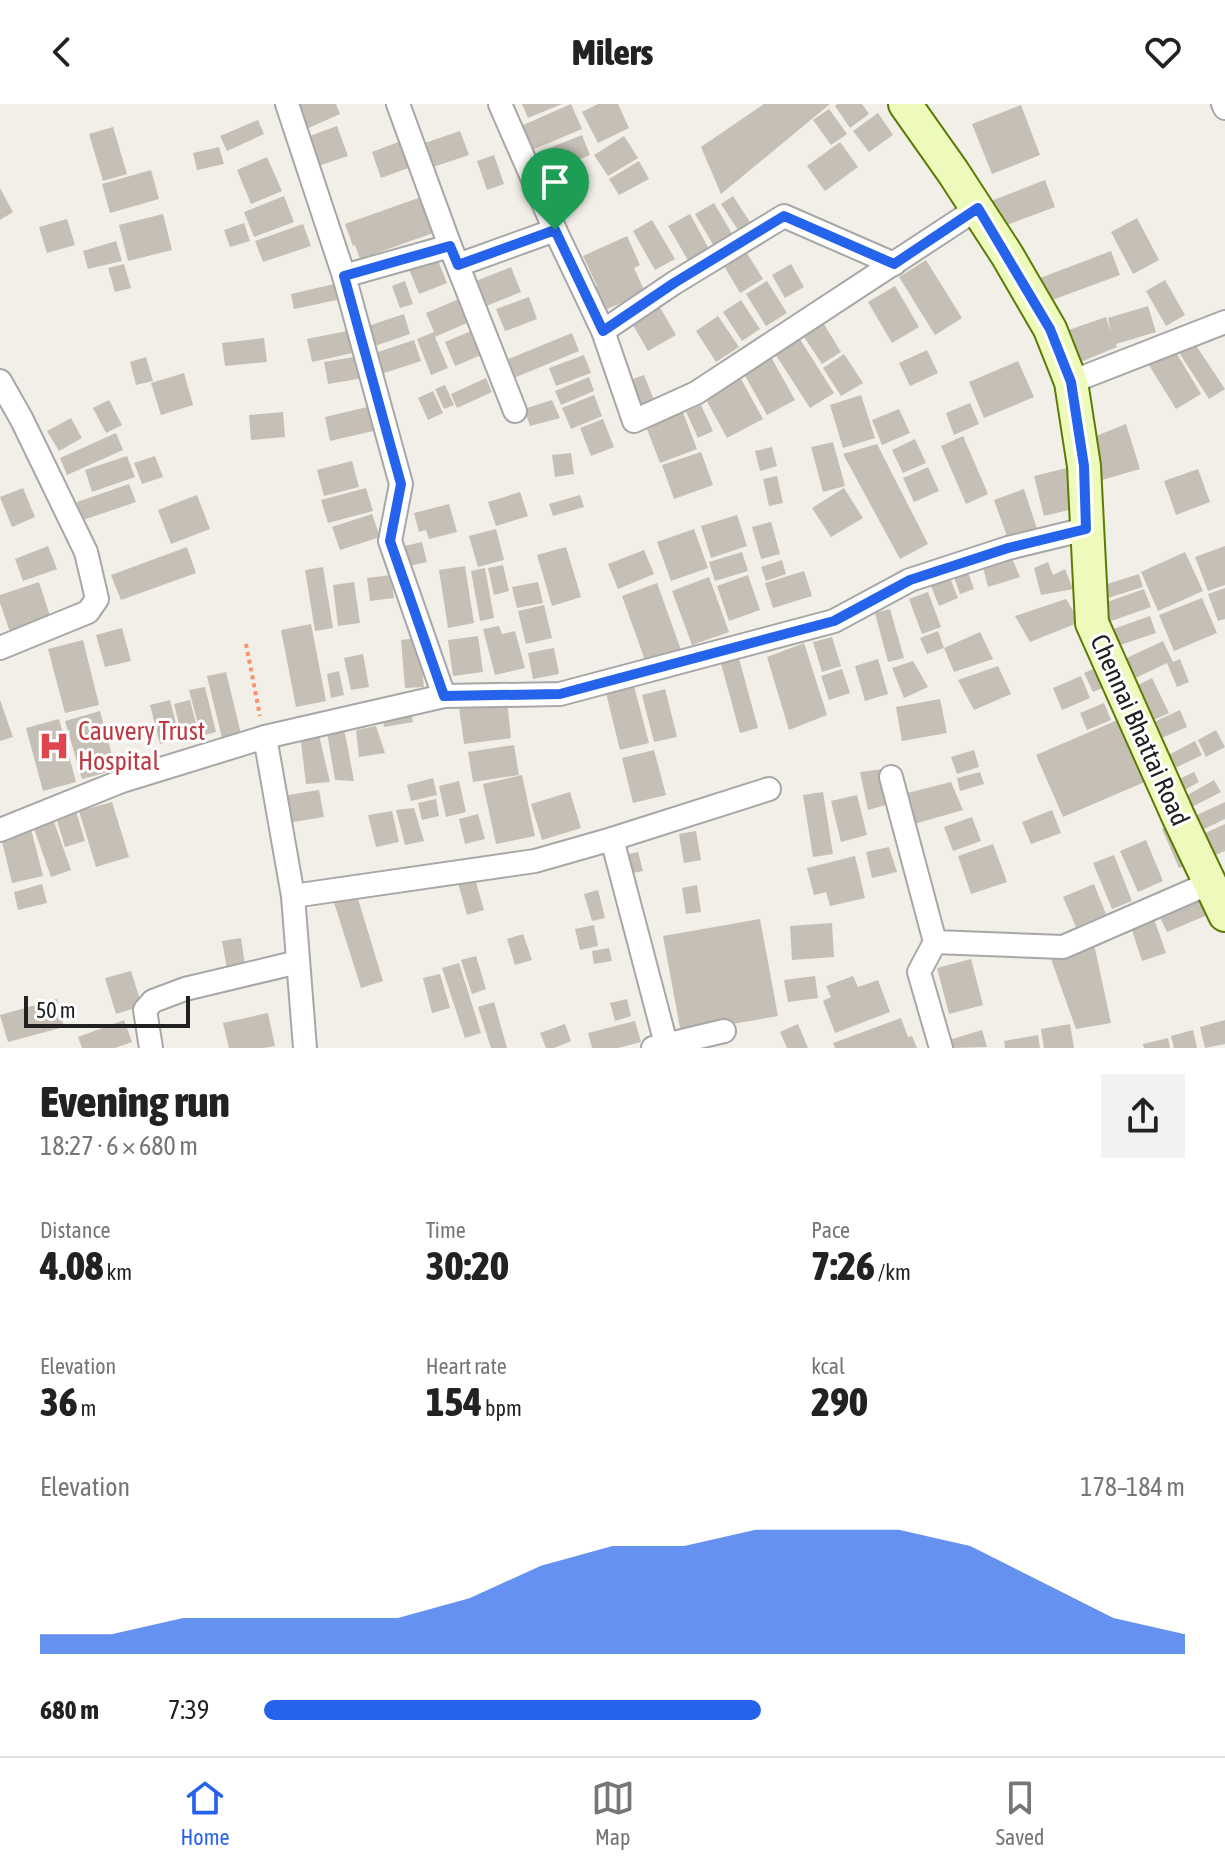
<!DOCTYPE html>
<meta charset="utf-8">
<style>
body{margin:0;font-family:"Asap Condensed",sans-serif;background:#f2f2f2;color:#222;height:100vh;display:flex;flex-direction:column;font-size:30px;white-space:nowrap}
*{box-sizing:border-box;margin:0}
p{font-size:26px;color:#767676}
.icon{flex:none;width:44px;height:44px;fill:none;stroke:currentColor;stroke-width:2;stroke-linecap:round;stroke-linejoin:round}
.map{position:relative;height:944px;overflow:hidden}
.panel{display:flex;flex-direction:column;background:#fff;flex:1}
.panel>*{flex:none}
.scale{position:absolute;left:24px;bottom:20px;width:166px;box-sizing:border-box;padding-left:8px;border:4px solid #202020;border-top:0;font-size:22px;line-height:28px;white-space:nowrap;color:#202020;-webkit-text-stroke:6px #fff;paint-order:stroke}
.pin{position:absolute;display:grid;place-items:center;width:68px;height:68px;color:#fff;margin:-82px -34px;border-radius:50% 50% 50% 0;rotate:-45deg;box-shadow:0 0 8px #0007}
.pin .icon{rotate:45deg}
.round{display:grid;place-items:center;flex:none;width:84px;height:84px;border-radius:0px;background:#f2f2f2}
.headline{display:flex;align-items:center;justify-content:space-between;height:136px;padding:0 40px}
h1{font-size:44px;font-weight:800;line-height:60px}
.metrics{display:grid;grid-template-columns:repeat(3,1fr);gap:12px;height:136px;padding:8px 40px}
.metrics div{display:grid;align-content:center}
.metrics b{font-size:40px;font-weight:800}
.metrics small{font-size:22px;font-weight:400}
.metrics p{font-size:22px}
.chart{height:224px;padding:16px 40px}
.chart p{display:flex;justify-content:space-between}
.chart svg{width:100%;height:144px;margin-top:8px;fill:#2563eb;opacity:.7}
ul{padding:0 40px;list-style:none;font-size:26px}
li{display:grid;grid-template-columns:128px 96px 1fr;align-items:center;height:60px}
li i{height:20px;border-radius:10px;background:#2563eb}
header{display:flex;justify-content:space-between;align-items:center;height:104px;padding:0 40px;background:#fff;font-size:36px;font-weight:800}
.tabs{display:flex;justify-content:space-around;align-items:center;height:112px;border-top:2px solid #e0e0e0;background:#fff;font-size:22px;color:#767676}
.tabs a{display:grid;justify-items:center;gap:4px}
.tabs .current{color:#2563eb}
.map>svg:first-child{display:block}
.building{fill:#c6bfb6}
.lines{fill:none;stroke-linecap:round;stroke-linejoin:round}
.street-casing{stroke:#a7a7a7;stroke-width:26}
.secondary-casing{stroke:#5c7b04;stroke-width:36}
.path{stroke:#fb916d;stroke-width:4;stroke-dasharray:4 4;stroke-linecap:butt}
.street{stroke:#fff;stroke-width:22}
.secondary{stroke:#eefabb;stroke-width:32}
.route-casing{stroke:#fff;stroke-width:16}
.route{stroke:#2563eb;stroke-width:10}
.labels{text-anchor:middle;stroke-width:6;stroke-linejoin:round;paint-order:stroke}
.street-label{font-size:26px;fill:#202020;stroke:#fff}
.health-label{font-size:26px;fill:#be3a42;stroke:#fff;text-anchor:start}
</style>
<header><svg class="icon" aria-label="back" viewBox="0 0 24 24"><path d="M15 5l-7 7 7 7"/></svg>Milers<svg class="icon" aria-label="heart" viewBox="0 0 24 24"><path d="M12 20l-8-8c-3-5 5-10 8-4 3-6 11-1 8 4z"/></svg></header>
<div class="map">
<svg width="1225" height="944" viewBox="0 0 1225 944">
<rect width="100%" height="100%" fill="#f1efe7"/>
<!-- building -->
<g class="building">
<polygon points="292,0 336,0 340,10 304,26"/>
<polygon points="522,0 562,0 528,14"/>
<polygon points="571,0 582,25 532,46 521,22"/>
<polygon points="598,0 618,0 629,24 598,39 582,8"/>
<polygon points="764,0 830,0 721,90 701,43"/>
<polygon points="837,0 862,0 869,10 850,24 835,2"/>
<polygon points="1021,1 1040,51 992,70 972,20"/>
<polygon points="829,5 847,30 831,41 813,16"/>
<polygon points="878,9 893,31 869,48 853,27"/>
<polygon points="258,16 264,30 227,47 220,32"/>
<polygon points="337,22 348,52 315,63 304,34"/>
<polygon points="113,23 127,70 103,77 89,30"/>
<polygon points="460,27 469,51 430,64 422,40"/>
<polygon points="582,31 590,51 540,71 532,51"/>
<polygon points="624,32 638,54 608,72 594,51"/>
<polygon points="401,37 411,63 381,74 372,48"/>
<polygon points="840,38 858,63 825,87 807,62"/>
<polygon points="219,43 224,60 197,66 193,49"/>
<polygon points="494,51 504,80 487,86 477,57"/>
<polygon points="267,53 282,87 251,100 237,66"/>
<polygon points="639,57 649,75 619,91 609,75"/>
<polygon points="151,66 159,95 110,109 102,80"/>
<polygon points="1045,76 1055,103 996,125 986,99"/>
<polygon points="0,84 13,108 0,116"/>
<polygon points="284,92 294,118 254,133 244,108"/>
<polygon points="424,92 436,128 360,155 355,141 353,142 345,120"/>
<polygon points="733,92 752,121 740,129 721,100"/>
<polygon points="714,99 734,133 715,144 695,110"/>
<polygon points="163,110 172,146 128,157 119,121"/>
<polygon points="690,110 710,147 689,158 668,122"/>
<polygon points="1137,114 1159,156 1133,170 1111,128"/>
<polygon points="67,115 75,141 47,149 39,123"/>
<polygon points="652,116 675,155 655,166 633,127"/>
<polygon points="244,119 250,137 230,143 224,126"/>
<polygon points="303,120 311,142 263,158 255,137"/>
<polygon points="627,132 640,161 634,164 645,188 601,208 590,185 597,182 583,152"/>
<polygon points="116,137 122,157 88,165 83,147"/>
<polygon points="745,146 763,175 740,189 723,160"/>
<polygon points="1111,147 1120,171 1044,199 1035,176"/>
<polygon points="437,154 447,179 419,190 409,165"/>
<polygon points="926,156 962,214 935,231 899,173"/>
<polygon points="124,160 131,184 115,188 108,164"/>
<polygon points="791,160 804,183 785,194 772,171"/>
<polygon points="511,163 521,188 481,204 471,179"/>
<polygon points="1165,176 1185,211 1166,222 1146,187"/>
<polygon points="405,177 413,200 400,204 392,182"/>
<polygon points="767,177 787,209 766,222 746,190"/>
<polygon points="334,180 337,196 294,205 291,190"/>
<polygon points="895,182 919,223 892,239 868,198"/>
<polygon points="529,193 537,215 505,227 496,205"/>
<polygon points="459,195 469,218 435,233 448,264 431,271 417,235 434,228 426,209"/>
<polygon points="741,196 760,225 742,237 723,208"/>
<polygon points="658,200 676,231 648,247 630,216"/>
<polygon points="1148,202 1156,228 1116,240 1117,243 1073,261 1063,228 1106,213 1111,228 1108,214"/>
<polygon points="404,210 410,230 372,243 365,223"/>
<polygon points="718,212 739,243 716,258 696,227"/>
<polygon points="822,217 841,248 822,260 802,230"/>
<polygon points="478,224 488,248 455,262 445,238"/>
<polygon points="352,226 357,248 312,258 307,235"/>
<polygon points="572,229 579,247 509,276 501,258"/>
<polygon points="796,229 834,289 810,304 772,245"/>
<polygon points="264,234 267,258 225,262 222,239"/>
<polygon points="414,236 421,257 375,272 369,251"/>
<polygon points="1193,237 1225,285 1209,295 1178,247"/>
<polygon points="1174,245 1201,290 1176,305 1149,261"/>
<polygon points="927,246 938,269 910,282 899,259"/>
<polygon points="844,250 863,279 841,292 823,264"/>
<polygon points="584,251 591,269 556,282 549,264"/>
<polygon points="360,252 364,274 328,280 324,258"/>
<polygon points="146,253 153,277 136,281 130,258"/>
<polygon points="771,253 795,296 767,311 743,268"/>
<polygon points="1018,257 1034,293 984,314 969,278"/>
<polygon points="184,269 193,301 161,311 151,279"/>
<polygon points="644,271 654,296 636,302 627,277"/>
<polygon points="589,273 594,287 561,301 555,287"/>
<polygon points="740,273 763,315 727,334 704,292"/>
<polygon points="486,274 492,288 457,304 451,290"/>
<polygon points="445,281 454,301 444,305 435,285"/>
<polygon points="433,287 443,309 428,316 418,294"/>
<polygon points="594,291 602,312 571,325 562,304"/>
<polygon points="861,291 875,334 843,344 830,301"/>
<polygon points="109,296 122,321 106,329 93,304"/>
<polygon points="552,296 560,314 530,322 524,305"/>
<polygon points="970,299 979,320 954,331 946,309"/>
<polygon points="376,301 382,325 330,337 325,313"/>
<polygon points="701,301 713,327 698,334 686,308"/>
<polygon points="899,305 910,329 882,341 872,316"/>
<polygon points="682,306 697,345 660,359 645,320"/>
<polygon points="283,308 285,333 251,336 249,311"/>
<polygon points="71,314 82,334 59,347 47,327"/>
<polygon points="603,315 614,343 591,352 580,324"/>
<polygon points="1126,320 1140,365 1102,376 1091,334"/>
<polygon points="116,329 123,346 67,371 60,354"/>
<polygon points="963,332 988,390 966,400 941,342"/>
<polygon points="915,335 926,359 903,369 892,346"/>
<polygon points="833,338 845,382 823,388 811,343"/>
<polygon points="877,340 928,440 900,455 843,350"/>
<polygon points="772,343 777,362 760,367 755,347"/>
<polygon points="701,348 713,381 674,395 662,361"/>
<polygon points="571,349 574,370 555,373 552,351"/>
<polygon points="127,352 135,373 92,388 85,366"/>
<polygon points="155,352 163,373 142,380 134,359"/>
<polygon points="352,357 359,383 324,392 317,366"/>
<polygon points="928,363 939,387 914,398 903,374"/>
<polygon points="1067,364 1077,404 1044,412 1034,372"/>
<polygon points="1198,365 1210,398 1176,411 1164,377"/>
<polygon points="777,372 783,399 769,402 763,375"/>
<polygon points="129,380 136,398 83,416 77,398"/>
<polygon points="23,384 35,413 12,423 0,393"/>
<polygon points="366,384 373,407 328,419 321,396"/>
<polygon points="844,384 863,414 831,433 812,404"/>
<polygon points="1024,385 1037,425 1008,435 994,396"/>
<polygon points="520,388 528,412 496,422 488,398"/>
<polygon points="197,391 210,425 171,440 158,406"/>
<polygon points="580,391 584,403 553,412 549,400"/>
<polygon points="449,400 457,428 429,435 426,426 419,428 414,409"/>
<polygon points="372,410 380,433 340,446 332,423"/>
<polygon points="737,411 747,442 711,454 701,422"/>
<polygon points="771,418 780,450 761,455 752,423"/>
<polygon points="496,425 504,456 478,463 469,432"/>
<polygon points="694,425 708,464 671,477 657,438"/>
<polygon points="422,438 427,458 405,463 400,443"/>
<polygon points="48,442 57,465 23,477 15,455"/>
<polygon points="1225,442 1225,481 1208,487 1195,453"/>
<polygon points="187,443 196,469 121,496 111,471"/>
<polygon points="566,443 581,493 552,502 537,451"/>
<polygon points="644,446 654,470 618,485 608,460"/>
<polygon points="742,448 748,467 715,477 709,458"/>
<polygon points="1185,448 1203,487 1158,507 1141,468"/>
<polygon points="1011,452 1020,473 988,483 983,463"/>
<polygon points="782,456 786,470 766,477 761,463"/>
<polygon points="1048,458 1053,471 1065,465 1073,485 1041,491 1034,464"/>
<polygon points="503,461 509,487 494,491 488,464"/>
<polygon points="465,462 474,519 448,524 439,466"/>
<polygon points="323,463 333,524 315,527 305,466"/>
<polygon points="966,463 974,485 960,490 952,468"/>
<polygon points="485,464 494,514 480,517 471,467"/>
<polygon points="804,467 812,492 773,504 765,479"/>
<polygon points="948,469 958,494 939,502 929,477"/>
<polygon points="1139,470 1143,483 1108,494 1104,481"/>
<polygon points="391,471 394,494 370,497 367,474"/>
<polygon points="748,471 760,506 729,517 717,482"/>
<polygon points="709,473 729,528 692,541 672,487"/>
<polygon points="39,478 52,518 11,531 0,499 0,491"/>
<polygon points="354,478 360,519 338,522 333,481"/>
<polygon points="538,478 543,499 517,504 512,483"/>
<polygon points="657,479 681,546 646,559 622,492"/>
<polygon points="1225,484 1225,515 1218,517 1208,490"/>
<polygon points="1144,485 1151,503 1100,521 1093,503"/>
<polygon points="928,488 941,523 922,530 909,495"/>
<polygon points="1202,494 1217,529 1174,547 1159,511"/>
<polygon points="1066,495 1080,518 1030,538 1015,512"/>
<polygon points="544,501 552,534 526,540 518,507"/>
<polygon points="890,505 904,554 888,558 875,509"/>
<polygon points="1150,512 1156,529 1108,545 1102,529"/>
<polygon points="311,520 326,597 296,603 281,526"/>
<polygon points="499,522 502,530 515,527 525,564 495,571 483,525"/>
<polygon points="122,524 131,557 105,563 96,531"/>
<polygon points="938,527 944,544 927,550 920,534"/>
<polygon points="980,528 993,555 954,568 944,544"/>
<polygon points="478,532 483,568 453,572 448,536"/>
<polygon points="832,533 841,562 822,568 813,538"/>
<polygon points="419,534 424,583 405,584 401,536"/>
<polygon points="83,536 99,601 65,609 48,545"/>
<polygon points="1163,537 1173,558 1180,555 1189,578 1177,583 1167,559 1123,580 1114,560"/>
<polygon points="804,539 827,611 789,626 767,553"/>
<polygon points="554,544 559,570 533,575 528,549"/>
<polygon points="363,550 369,583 351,586 344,554"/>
<polygon points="738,551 758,624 740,629 720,556"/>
<polygon points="878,555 888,590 865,597 855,562"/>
<polygon points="913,557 928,583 904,594 892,564"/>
<polygon points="998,562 1011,590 974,606 958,576"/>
<polygon points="842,565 850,589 829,596 821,572"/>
<polygon points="1093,565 1102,584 1093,588 1084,569"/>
<polygon points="339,567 344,591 331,594 327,570"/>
<polygon points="226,568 241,630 222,634 207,572"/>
<polygon points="1081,572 1090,594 1062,606 1053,584"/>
<polygon points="1152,574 1169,609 1140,622 1124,588"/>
<polygon points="634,582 649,639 620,646 606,589"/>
<polygon points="205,583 216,628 201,632 189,586"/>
<polygon points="665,585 677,633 654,638 642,591"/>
<polygon points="940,595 947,629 902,637 896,603"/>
<polygon points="0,596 13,633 0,637"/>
<polygon points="170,596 180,635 160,640 150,601"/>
<polygon points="190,596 198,628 182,632 174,600"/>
<polygon points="507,597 511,634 464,640 459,603"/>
<polygon points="1104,599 1111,616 1087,626 1080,609"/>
<polygon points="410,605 413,618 384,623 382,610"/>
<polygon points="1180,606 1187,623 1150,639 1143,623"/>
<polygon points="100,607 116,666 82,675 65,617"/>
<polygon points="59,615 76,678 43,687 26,624"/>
<polygon points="1120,615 1147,677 1063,713 1036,651"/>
<polygon points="343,619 354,677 335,676 326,622"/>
<polygon points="376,622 385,649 359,653 356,626"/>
<polygon points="1216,626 1225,643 1206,653 1198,636"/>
<polygon points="318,627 330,678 306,680 300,630"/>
<polygon points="1195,637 1202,651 1169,667 1163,654"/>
<polygon points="514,641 519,671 473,678 468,648"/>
<polygon points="654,646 666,691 633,699 622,654"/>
<polygon points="974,646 979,663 957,670 951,653"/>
<polygon points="883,665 893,699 868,706 860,668"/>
<polygon points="980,668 984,680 960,687 957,674"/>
<polygon points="1194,668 1199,678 1179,689 1173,678"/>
<polygon points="522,671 535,732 496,740 483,680"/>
<polygon points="433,674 437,691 411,697 407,681"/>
<polygon points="1214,676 1221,688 1190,704 1184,693"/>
<polygon points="459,677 466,708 446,713 439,682"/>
<polygon points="951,678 963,706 907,722 899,691"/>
<polygon points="319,686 324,713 287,719 282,692"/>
<polygon points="570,688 581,724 542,736 531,700"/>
<polygon points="823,688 833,750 813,753 803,691"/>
<polygon points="857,691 867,731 841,738 831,697"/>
<polygon points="436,695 439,712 422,716 418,699"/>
<polygon points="112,698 129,753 96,763 79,707"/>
<polygon points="1225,698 1225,715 1204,725 1197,711"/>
<polygon points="75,704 85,737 65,743 55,710"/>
<polygon points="414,704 424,737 405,741 396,706"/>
<polygon points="1052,706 1061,729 1031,740 1022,718"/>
<polygon points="392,707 399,738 376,743 368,711"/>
<polygon points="478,710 485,735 465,740 459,715"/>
<polygon points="972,713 981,737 953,747 944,723"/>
<polygon points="53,715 71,766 51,773 33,722"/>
<polygon points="1172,720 1189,760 1179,764 1162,725"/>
<polygon points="1225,720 1225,747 1213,752 1203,730"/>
<polygon points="31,725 43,772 12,779 1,733"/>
<polygon points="696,727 701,756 684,759 679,730"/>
<polygon points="1146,736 1163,777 1138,788 1120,747"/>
<polygon points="993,740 1007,778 971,790 958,752"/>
<polygon points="889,743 897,768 872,774 866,748"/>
<polygon points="638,748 643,767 628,770 624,751"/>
<polygon points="1114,751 1132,797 1112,805 1093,759"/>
<polygon points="855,752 865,794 830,802 826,788 814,791 807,764"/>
<polygon points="475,775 484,806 467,811 458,779"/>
<polygon points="42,780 47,799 18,806 14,788"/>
<polygon points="1094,780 1106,810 1076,823 1063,793"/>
<polygon points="697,781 701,808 686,810 682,784"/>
<polygon points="355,785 383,877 361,884 332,792"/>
<polygon points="598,786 605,814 592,817 584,790"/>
<polygon points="1202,787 1212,809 1167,828 1157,807"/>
<polygon points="1153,812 1166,849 1142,857 1130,820"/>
<polygon points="760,815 778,912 681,929 663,832"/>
<polygon points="832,819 834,853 792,856 790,822"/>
<polygon points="594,821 598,842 580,846 575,825"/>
<polygon points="523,830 532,856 515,861 507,835"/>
<polygon points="241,834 246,867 228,870 222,837"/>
<polygon points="1094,840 1111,919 1076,925 1051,855"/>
<polygon points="609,844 612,857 594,860 592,847"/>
<polygon points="476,852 486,885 472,890 461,856"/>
<polygon points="971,855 983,901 949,910 937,864"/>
<polygon points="459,859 481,929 465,934 442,864"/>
<polygon points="131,867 142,902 116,910 105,874"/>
<polygon points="440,870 450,904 432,909 423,874"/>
<polygon points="815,872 818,894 788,898 784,876"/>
<polygon points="853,872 858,883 878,876 890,908 835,929 823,897 831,893 826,882"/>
<polygon points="57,895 64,923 8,938 0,911"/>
<polygon points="627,895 631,912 615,917 610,899"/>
<polygon points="494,898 507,944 491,944 478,903"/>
<polygon points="268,909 275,942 263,944 229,944 223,919"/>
<polygon points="901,914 908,933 912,932 917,944 835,944 833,939"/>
<polygon points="124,916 132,938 115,944 82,944 78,933"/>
<polygon points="1225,916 1225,940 1205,944 1200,923"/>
<polygon points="635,917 641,938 618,944 592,944 588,929"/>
<polygon points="565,920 571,937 554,944 546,944 540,929"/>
<polygon points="798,920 808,944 787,944 780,928"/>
<polygon points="1070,920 1074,944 1044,944 1041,925"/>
<polygon points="982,926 987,943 952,944 949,936"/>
<polygon points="1193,926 1197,944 1174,944 1171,932"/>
<polygon points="1038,931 1040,944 1005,944 1004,937"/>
<polygon points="1168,934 1170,944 1144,944 1143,940"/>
</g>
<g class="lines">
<defs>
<g id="street">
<polyline points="287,0 344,172"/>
<polyline points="398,0 450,142 344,172 401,380 390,437 444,592"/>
<polyline points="500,0 555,126 603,227 634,317 696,289 978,104"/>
<polyline points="1223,0 1225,4"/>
<polyline points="450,142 515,307"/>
<polyline points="458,161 555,126"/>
<polyline points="603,227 674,179 784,112 894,160"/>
<polyline points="0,277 22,316 86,448 97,495 88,508 0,544"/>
<polyline points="1071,278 1225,218"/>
<polyline points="265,633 293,792 305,944"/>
<polyline points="891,673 935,838 1063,843 1210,779"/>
<polyline points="0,726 122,677 265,633 444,592 560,590 834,517 910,476 1008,444 1086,425"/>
<polyline points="612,735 666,940"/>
<polyline points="293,792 535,757 612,735 769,685"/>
<polyline points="935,838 919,868 941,944"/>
<polyline points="151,944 145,906 153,897 185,885 298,858"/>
<polyline points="653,944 724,927"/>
</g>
<polyline id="secondary" points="905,0 953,68 1007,151 1050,225 1071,278 1084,362 1092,519 1178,712 1225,811"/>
</defs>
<!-- street casing -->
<use href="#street" class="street-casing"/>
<!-- secondary casing -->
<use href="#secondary" class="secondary-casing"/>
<!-- path -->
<polyline class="path" points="246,540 260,612"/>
<!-- street -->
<use href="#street" class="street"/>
<!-- secondary -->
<use href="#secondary" class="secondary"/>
</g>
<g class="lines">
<defs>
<polygon id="route" points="978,104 1050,225 1071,278 1084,362 1086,425 1008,444 910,476 834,517 560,590 444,592 390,437 401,380 344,172 450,142 458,161 555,126 603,227 674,179 784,112 894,160"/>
</defs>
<!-- route casing -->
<use href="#route" class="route-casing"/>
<!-- route -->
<use href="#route" class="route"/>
</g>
<!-- icons -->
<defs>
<symbol id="hospital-bare" viewBox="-9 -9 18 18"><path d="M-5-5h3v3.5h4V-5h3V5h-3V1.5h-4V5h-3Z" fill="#e0444e" stroke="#fff" stroke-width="2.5" paint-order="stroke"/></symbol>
</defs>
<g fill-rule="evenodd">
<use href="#hospital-bare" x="32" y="620" width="44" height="44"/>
</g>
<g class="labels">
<!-- street labels -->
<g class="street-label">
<text transform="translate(1140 626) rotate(66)" y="9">Chennai Bhattai Road</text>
</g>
<!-- health labels -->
<g class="health-label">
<text x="78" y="636">Cauvery Trust<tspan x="78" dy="30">Hospital</tspan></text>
</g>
</g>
</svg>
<div class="scale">50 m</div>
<div class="pin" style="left:555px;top:126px;background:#1e9e55"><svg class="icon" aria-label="arrive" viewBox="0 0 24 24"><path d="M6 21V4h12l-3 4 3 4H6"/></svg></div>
</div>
<section class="panel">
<div class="headline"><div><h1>Evening run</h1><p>18:27 · 6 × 680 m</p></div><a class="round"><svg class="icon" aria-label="share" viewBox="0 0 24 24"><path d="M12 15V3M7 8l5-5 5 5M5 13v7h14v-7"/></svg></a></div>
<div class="metrics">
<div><p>Distance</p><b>4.08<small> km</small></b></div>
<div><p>Time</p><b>30:20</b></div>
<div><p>Pace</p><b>7:26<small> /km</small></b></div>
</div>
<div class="metrics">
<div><p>Elevation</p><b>36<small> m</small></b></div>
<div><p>Heart rate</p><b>154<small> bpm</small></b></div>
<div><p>kcal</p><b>290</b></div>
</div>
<div class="chart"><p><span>Elevation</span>178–184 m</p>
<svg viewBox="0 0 160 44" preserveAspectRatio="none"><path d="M0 44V38L10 38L20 33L30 33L40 33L50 33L60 27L70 17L80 11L90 11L100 6L110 6L120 6L130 11L140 22L150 33L160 38V44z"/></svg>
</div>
<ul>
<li><b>680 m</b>7:39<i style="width:54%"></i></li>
</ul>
</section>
<nav class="tabs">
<a class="current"><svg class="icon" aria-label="home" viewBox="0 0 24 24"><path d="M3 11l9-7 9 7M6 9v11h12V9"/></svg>Home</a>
<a><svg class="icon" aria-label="map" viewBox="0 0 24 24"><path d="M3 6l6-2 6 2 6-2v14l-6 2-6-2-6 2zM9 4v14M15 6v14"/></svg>Map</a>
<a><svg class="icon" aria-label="saved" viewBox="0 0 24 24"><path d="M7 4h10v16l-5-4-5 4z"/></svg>Saved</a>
</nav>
